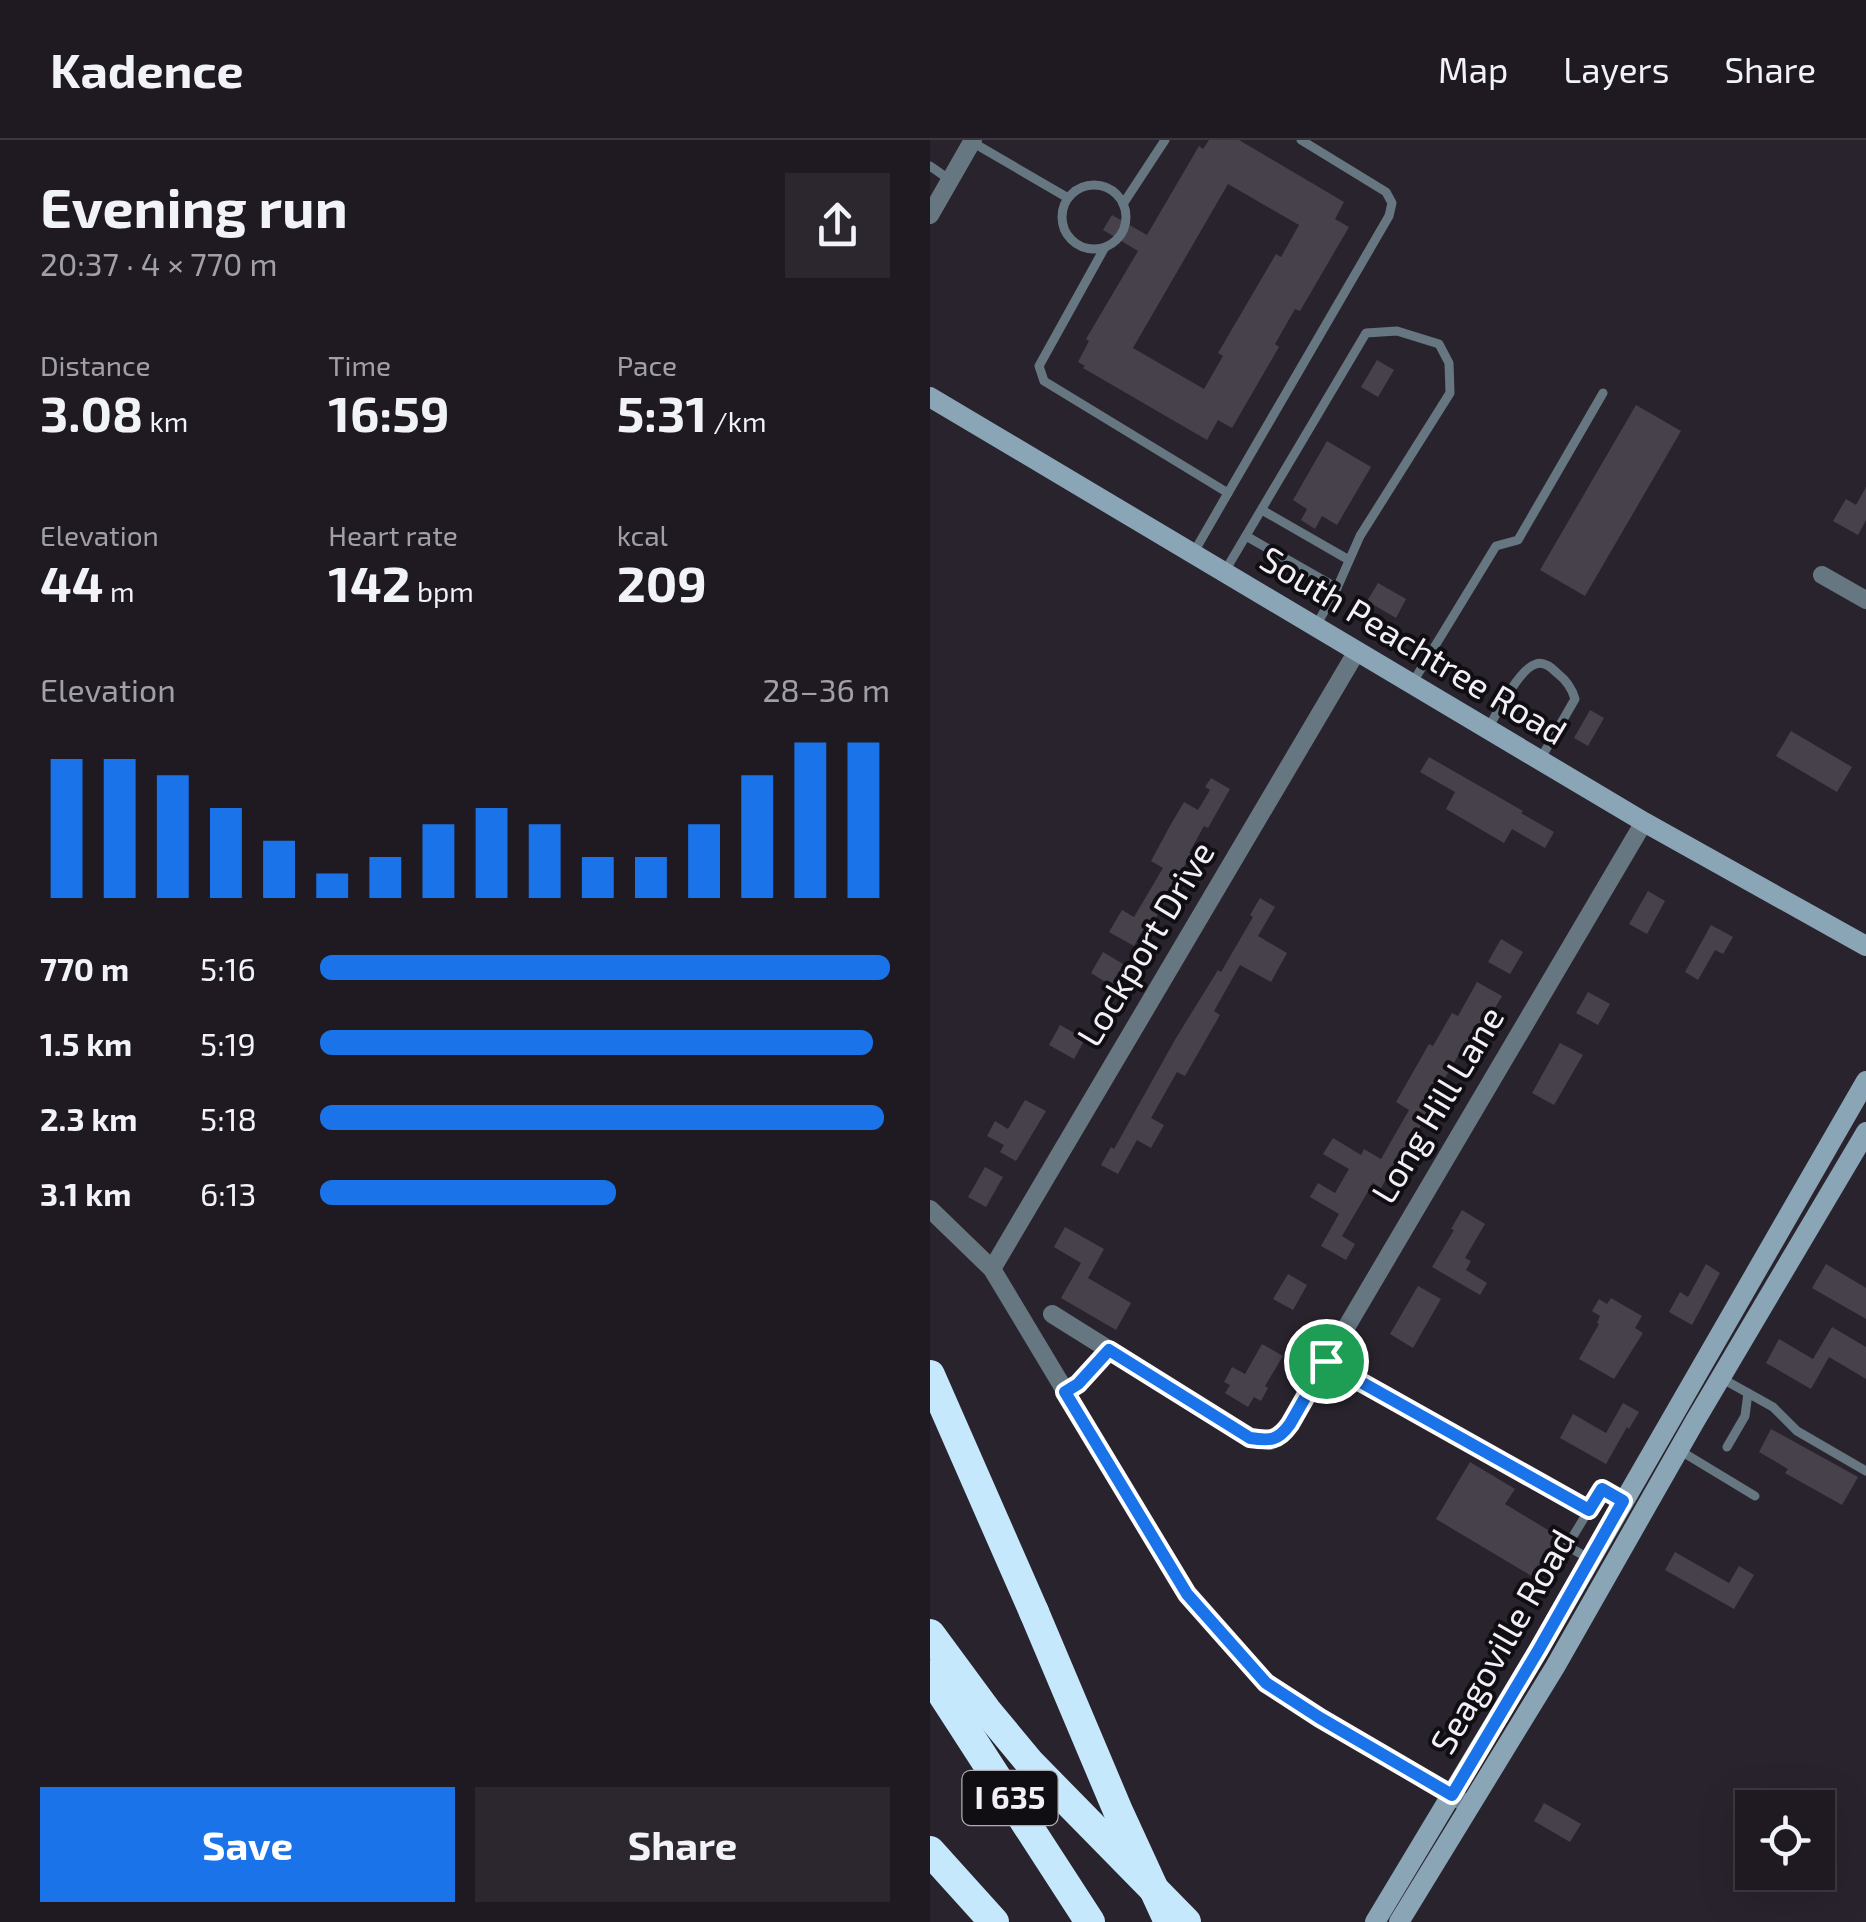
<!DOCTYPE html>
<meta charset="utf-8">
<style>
body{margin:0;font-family:"Exo 2",sans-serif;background:#2c272f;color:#f1f3f6;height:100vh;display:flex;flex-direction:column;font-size:38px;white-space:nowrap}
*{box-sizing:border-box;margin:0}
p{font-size:32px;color:#a1a1a5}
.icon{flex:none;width:55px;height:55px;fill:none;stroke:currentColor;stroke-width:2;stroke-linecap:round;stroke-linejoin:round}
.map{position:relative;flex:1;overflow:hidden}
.panel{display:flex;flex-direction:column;background:#1f1a22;width:930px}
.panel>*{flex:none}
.controls{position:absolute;left:805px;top:1650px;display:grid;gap:20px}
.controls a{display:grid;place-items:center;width:100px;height:100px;border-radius:0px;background:#1f1a22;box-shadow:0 10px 40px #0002,0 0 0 2px #3c3840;font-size:50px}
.pin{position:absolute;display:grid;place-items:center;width:85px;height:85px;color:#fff;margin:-42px;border:5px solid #fff;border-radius:50%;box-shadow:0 2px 10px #0007}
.round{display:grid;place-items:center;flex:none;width:105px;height:105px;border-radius:0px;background:#2c272f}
.overview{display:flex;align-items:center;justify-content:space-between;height:170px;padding:0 40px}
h1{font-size:55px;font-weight:700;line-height:75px}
.figures{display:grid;grid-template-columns:repeat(3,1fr);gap:15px;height:170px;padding:10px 40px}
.figures div{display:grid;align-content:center}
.figures b{font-size:50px;font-weight:700}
.figures small{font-size:28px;font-weight:400}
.figures p{font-size:28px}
.chart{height:280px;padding:20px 40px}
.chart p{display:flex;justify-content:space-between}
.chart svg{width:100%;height:180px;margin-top:10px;stroke:#1a73e8;stroke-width:6}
.cta{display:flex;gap:20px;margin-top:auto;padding:20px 40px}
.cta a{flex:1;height:115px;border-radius:0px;background:#1a73e8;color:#fff;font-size:40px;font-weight:700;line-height:115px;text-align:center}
.cta a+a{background:#2c272f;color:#f1f3f6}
ul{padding:0 40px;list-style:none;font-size:32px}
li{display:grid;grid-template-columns:160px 120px 1fr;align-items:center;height:75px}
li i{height:25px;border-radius:12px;background:#1a73e8}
header{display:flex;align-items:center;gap:60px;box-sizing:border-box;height:140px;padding:0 50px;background:#1f1a22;border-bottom:2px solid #3c3840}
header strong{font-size:48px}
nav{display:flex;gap:55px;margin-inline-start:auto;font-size:35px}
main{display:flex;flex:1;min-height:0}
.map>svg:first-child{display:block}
.building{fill:#47414c;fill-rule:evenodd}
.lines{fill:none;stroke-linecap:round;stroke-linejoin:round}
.lane{stroke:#667781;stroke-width:9}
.street{stroke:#667781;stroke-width:18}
.secondary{stroke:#8aa5b6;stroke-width:20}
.highway{stroke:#c6e8fd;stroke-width:30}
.highway-bridge{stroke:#c6e8fd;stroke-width:30}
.route-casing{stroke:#fff;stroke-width:20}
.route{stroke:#1a73e8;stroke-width:12}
.labels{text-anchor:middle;stroke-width:8;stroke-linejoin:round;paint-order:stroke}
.shield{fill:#100e12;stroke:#afacb2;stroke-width:2.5}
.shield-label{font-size:32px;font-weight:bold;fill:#f3eff6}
.street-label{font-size:35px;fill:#f3eff6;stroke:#100e12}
</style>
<header>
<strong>Kadence</strong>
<nav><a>Map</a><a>Layers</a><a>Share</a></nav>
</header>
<main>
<section class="panel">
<div class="overview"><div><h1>Evening run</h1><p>20:37 · 4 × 770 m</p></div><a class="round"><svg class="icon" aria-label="share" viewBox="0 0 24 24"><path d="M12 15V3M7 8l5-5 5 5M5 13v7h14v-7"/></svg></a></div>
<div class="figures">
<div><p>Distance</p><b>3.08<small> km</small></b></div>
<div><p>Time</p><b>16:59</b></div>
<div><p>Pace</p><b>5:31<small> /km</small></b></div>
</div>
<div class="figures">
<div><p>Elevation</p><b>44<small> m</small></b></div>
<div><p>Heart rate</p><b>142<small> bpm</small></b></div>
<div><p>kcal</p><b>209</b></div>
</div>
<div class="chart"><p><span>Elevation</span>28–36 m</p>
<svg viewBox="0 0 160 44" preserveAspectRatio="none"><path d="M5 44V10M15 44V10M25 44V14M35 44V22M45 44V30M55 44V38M65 44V34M75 44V26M85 44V22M95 44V26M105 44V34M115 44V34M125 44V26M135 44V14M145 44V6M155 44V6"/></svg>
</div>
<ul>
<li><b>770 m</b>5:16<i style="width:100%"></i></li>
<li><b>1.5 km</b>5:19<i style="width:97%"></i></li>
<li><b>2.3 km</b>5:18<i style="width:99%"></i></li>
<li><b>3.1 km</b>6:13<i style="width:52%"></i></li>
</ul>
<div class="cta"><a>Save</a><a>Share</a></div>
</section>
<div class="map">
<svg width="936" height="1782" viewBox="0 0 936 1782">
<rect width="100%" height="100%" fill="#29232d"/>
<!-- building -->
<g class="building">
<path d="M279,0H309L414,62L405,79L419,87L370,171L365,169L345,204L349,207L302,288L288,280L277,300L153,228L155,226L148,222L159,201L156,199L208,111L173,90L182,75L217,95L269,6L273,9ZM298,44L369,85L351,117L346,114L288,213L293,216L274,249L203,208Z"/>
<polygon points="447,220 464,230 448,257 431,247"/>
<polygon points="706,265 751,291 655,456 610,430"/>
<polygon points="397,301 441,327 407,385 392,376 385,389 371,380 377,369 363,360"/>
<polygon points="936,347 936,380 928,395 903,381 916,359 926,365"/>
<polygon points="448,443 476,459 466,478 437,461"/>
<polygon points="660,570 674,578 658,606 644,598"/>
<polygon points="861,591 922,627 907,652 846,616"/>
<polygon points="499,617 593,671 591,673 624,692 615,708 582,689 574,703 516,669 525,652 490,632"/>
<polygon points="281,638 300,649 278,688 274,686 259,713 261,714 216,796 211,793 204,806 179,792 192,770 204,777 233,728 221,721 241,684 254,662 268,670 280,650 275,647"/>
<polygon points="718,751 735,761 717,794 699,784"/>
<polygon points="330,758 345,767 328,796 357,813 341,842 310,825 284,871 290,875 255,936 247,932 221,978 234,985 221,1008 207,1000 188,1034 171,1025 181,1007 184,1009 246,898 288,830 291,832 323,777 320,775"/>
<polygon points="781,785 803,797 793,814 785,810 768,840 755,832"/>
<polygon points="571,799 593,812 580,834 558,822"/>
<polygon points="173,812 198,827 185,848 161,833"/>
<polygon points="547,842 572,856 562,873 558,871 538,905 535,904 505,955 508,957 485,995 488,996 479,1014 473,1010 451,1048 443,1043 412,1096 425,1104 416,1120 391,1106 409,1074 380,1057 388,1043 405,1053 419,1029 393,1014 403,998 431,1015 434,1009 451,1019 479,970 466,962 499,904 503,906 522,873 528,876"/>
<polygon points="658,852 680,864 668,885 646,873"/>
<polygon points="130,885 155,899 144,919 119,905"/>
<polygon points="630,903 653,915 624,965 602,953"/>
<polygon points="95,960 116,971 86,1021 70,1012 74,1005 57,996 65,981 78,989"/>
<polygon points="55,1027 73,1037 56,1067 38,1057"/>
<polygon points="532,1070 555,1084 535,1118 541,1121 536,1130 557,1143 550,1155 502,1127 524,1090 521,1089"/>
<polygon points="135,1087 174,1109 158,1138 201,1163 186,1190 131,1158 151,1123 124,1107"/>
<polygon points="776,1124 790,1133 762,1185 739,1172 750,1152 758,1157"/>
<polygon points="896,1124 936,1148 936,1179 882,1148"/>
<polygon points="358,1134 377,1145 363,1170 343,1159"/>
<polygon points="488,1146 511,1159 483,1208 460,1194"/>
<polygon points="681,1158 712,1176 705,1188 713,1193 684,1239 649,1219 669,1184 667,1183 670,1176 662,1171 669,1159 677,1164"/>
<polygon points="902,1187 936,1207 936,1239 899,1217 881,1249 836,1223 849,1199 883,1219"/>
<polygon points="332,1204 353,1216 335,1246 338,1248 331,1261 324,1257 318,1267 295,1253 300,1245 294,1242 302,1227 315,1234"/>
<polygon points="693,1263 709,1272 699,1289 697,1287 676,1324 630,1298 643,1274 676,1293"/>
<polygon points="841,1289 928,1337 912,1365 855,1333 858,1329 829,1312"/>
<polygon points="540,1322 585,1349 575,1364 628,1396 603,1437 506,1379"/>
<polygon points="745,1412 799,1443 809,1426 824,1435 804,1469 735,1430"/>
<polygon points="614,1663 651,1684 640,1702 604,1681"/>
</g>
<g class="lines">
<!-- lane -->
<g class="lane">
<polyline points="42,2 138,58"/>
<polyline points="0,26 20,40"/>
<circle cx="164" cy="77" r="32"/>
<polyline points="193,64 235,0"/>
<polyline points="175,107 109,226 114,241 298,353 459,76 462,63 456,52 371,0"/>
<polyline points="332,370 419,420"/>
<polyline points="316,396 407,448"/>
<polyline points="264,412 298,353"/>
<polyline points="295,431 436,193 467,191 509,204 519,223 520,253 430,396 407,448 386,486"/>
<polyline points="483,542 566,406 588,400 673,253"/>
<path d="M558,589C566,574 590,528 606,524C614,521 622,528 627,533C636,540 642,548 645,559L611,618"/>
<polyline points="396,1221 419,1236 659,1370 637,1406 660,1419"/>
<polyline points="791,1238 843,1267 867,1291 936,1331"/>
<polyline points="797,1307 815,1276 818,1253"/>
<polyline points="749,1310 825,1356"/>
<polyline points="659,1370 671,1349 693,1361"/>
</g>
<!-- street -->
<g class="street">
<polyline points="0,75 43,0"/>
<polyline points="892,435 936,460"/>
<polyline points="0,1069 62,1129 257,1454 337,1543 391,1578 540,1666"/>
<polyline points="62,1129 427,511"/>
<polyline points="122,1174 320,1298 340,1301 354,1293 714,682"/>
<polyline points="135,1252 149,1244 179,1210"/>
</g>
<!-- secondary -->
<g class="secondary">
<polyline points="0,257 714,682 936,806"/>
<polyline points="445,1782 609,1509 936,941"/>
<polyline points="469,1782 625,1527 765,1281 936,992"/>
</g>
<!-- highway -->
<g class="highway">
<polyline points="0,1235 104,1472"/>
<polyline points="0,1494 56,1570 100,1623 256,1782"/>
<polyline points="0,1535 160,1782"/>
<polyline points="0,1711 64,1782"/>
</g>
<!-- highway-bridge -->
<polyline class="highway-bridge" points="104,1472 188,1671 239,1782"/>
</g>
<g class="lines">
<defs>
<path id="route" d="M179,1210L320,1298C340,1301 348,1301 360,1284L396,1221L420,1236L659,1370L672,1349L693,1361L609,1509L522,1655L390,1578L336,1543L257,1454L135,1252L148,1244Z"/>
</defs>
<!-- route casing -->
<use href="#route" class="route-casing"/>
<!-- route -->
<use href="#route" class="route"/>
</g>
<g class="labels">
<!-- shield labels -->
<rect class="shield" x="32.5" y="1631" width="95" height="54" rx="8"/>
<g class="shield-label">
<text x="80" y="1669">I 635</text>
</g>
<!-- street labels -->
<g class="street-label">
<text transform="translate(483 506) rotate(31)" y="12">South Peachtree Road</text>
<text transform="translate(216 804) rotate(-59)" y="12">Lockport Drive</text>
<text transform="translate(508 965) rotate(-59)" y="12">Long Hill Lane</text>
<text transform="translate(573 1502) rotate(-60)" y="12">Seagoville Road</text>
</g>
</g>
</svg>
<div class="controls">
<a><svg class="icon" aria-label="locate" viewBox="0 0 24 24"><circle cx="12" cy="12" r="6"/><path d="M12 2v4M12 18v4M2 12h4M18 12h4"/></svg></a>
</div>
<div class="pin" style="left:396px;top:1221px;background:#1e9e55"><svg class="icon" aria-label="arrive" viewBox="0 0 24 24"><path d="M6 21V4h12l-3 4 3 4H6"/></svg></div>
</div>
</main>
